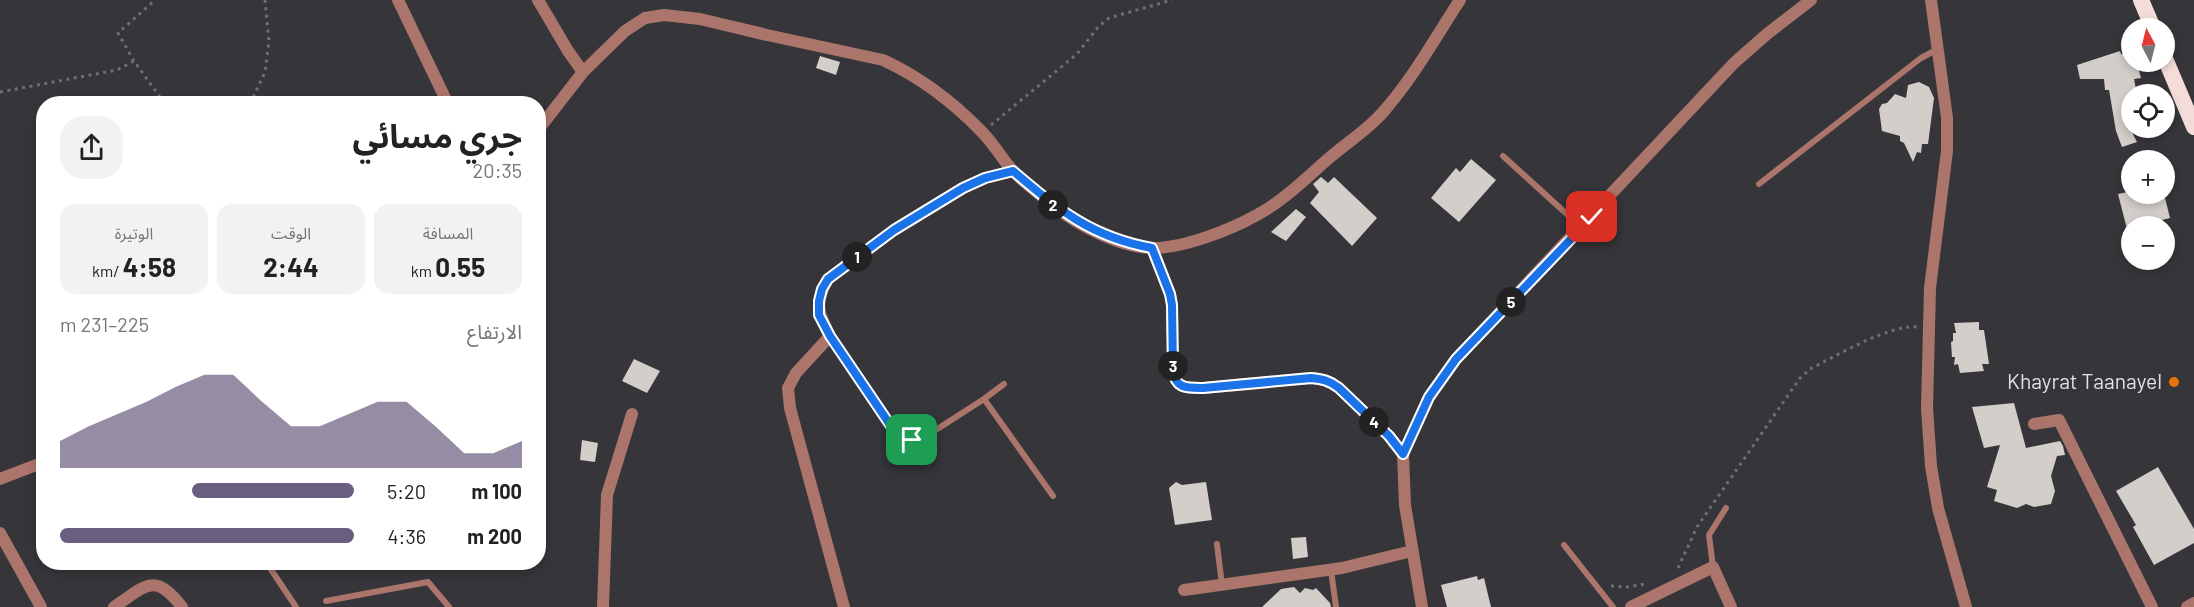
<!DOCTYPE html>
<html lang="ar">
<meta charset="utf-8">
<style>
body{margin:0;font-family:Barlow,"Noto Sans Arabic",sans-serif;background:#f2f2f2;color:#222;direction:rtl;height:100vh;display:flex;flex-direction:column;font-size:22px;white-space:nowrap}
*{box-sizing:border-box;margin:0}
p{font-size:20px;color:#767676}
.icon{flex:none;width:33px;height:33px;fill:none;stroke:currentColor;stroke-width:2;stroke-linecap:round;stroke-linejoin:round}
.map{position:relative;flex:1;overflow:hidden;direction:ltr}
.sheet{position:absolute;left:36px;top:96px;width:510px;height:474px;display:flex;flex-direction:column;background:#fff;border-radius:24px;box-shadow:0 3px 9px #0003;direction:rtl}
.sheet>*{flex:none}
.needle{width:39px;rotate:353deg}
.tools{position:absolute;left:2121px;top:18px;display:grid;gap:12px}
.tools a{display:grid;place-items:center;width:54px;height:54px;border-radius:50%;background:#fff;box-shadow:0 3px 9px #0003;font-size:30px}
.pin{position:absolute;display:grid;place-items:center;width:51px;height:51px;color:#fff;margin:-26px;border-radius:12px;box-shadow:0 3px 9px #0006}
.km{position:absolute;width:30px;height:30px;margin:-15px;border-radius:50%;background:#222;color:#fff;font-size:16px;line-height:30px;text-align:center}
.round{display:grid;place-items:center;flex:none;width:63px;height:63px;border-radius:24px;background:#f2f2f2}
.headline{display:flex;align-items:center;justify-content:space-between;height:102px;padding:0 24px}
h1{font-size:33px;font-weight:700;line-height:45px}
.figures{display:grid;grid-template-columns:repeat(3,1fr);gap:9px;height:102px;padding:6px 24px}
.figures div{display:grid;align-content:center;border-radius:15px;background:#f2f2f2;text-align:center}
.figures b{font-size:26px;font-weight:700}
.figures small{font-size:16px;font-weight:400}
.figures p{font-size:16px}
.chart{height:168px;padding:12px 24px}
.chart p{display:flex;justify-content:space-between}
.chart svg{width:100%;height:108px;margin-top:6px;fill:#6a5e80;opacity:.7}
ul{padding:0 24px;list-style:none;font-size:20px}
li{display:grid;grid-template-columns:96px 72px 1fr;align-items:center;height:45px}
li i{height:15px;border-radius:8px;background:#6a5e80}
.map>svg:first-child{display:block}
.building{fill:#d3ceca}
.lines{fill:none;stroke-linecap:round;stroke-linejoin:round}
.path{stroke:#6f6e72;stroke-width:3;stroke-dasharray:3 4.5;stroke-linecap:butt}
.service{stroke:#ac756c;stroke-width:6}
.minor{stroke:#ac756c;stroke-width:12}
.trunk{stroke:#f4ddd9;stroke-width:16}
.route-casing{stroke:#fff;stroke-width:12}
.route{stroke:#1a73e8;stroke-width:8}
.food-dot{fill:#e8710a;stroke:#363539;stroke-width:2}
.labels{text-anchor:middle;stroke-width:6;stroke-linejoin:round;paint-order:stroke}
.poi-label{font-size:21px;fill:#e1e0e3;stroke:#363539;text-anchor:end}
</style>
<div class="map">
<svg width="2194" height="607" viewBox="0 0 2194 607">
<rect width="100%" height="100%" fill="#363539"/>
<!-- building -->
<g class="building">
<polygon points="2120,51 2121,54 2131,52 2132,62 2133,64 2137,63 2141,78 2134,79 2137,94 2132,94 2132,132 2137,142 2122,147 2116,131 2109,90 2105,90 2104,79 2080,79 2077,65"/>
<polygon points="820,56 840,62 836,75 816,68"/>
<polygon points="1919,82 1929,87 1934,98 1928,144 1922,144 1921,153 1917,152 1913,162 1904,143 1900,141 1900,136 1882,131 1879,109 1882,104 1887,103 1895,94 1906,98 1908,85"/>
<polygon points="1471,159 1496,180 1459,222 1431,198 1456,168 1460,172"/>
<polygon points="1321,177 1328,183 1334,177 1377,218 1352,246 1310,203 1319,192 1313,184"/>
<polygon points="2132,191 2132,194 2164,194 2170,218 2127,229 2118,194"/>
<polygon points="1296,209 1306,217 1286,241 1271,232"/>
<polygon points="1979,322 1979,330 1984,330 1989,364 1982,364 1984,371 1960,373 1958,364 1954,365 1955,357 1952,357 1951,342 1953,341 1953,333 1956,333 1954,323"/>
<polygon points="634,359 660,371 647,393 622,381"/>
<polygon points="2014,403 2026,448 2060,441 2063,446 2065,455 2057,456 2051,476 2055,491 2051,504 2034,507 2026,504 2017,508 1994,501 1997,490 1987,487 2000,445 1984,448 1972,407"/>
<polygon points="582,440 598,443 595,462 580,460"/>
<polygon points="2158,467 2194,529 2194,543 2154,565 2133,527 2136,525 2116,491"/>
<polygon points="1176,482 1182,485 1206,482 1212,520 1175,525 1169,488"/>
<polygon points="1306,537 1308,557 1293,559 1291,538"/>
<polygon points="1477,576 1478,580 1484,578 1491,607 1447,607 1441,585"/>
<polygon points="1294,587 1300,593 1305,588 1313,590 1316,588 1330,603 1331,607 1262,607 1281,589"/>
</g>
<g class="lines">
<!-- path -->
<g class="path">
<polyline points="134,61 118,33 155,0"/>
<polyline points="0,92 117,70 134,61 165,104"/>
<polyline points="250,104 265,72 269,42 265,0"/>
<polyline points="991,125 1077,54 1099,26 1109,18 1172,0"/>
<path d="M1678,568L1697,527L1800,378L1810,369C1836,356 1890,324 1917,327"/>
<polyline points="1611,586 1627,587 1646,584"/>
</g>
<!-- service -->
<g class="service">
<polyline points="1503,156 1581,227"/>
<polyline points="1759,184 1921,58 1938,49"/>
<polyline points="830,336 898,435 912,440 928,435 984,399 1053,496"/>
<polyline points="984,399 1004,384"/>
<polyline points="1217,544 1222,585"/>
<polyline points="1564,545 1613,607"/>
<polyline points="266,562 296,607"/>
<polyline points="1713,567 1709,535 1726,508"/>
<polyline points="1331,570 1336,607"/>
<polyline points="326,601 428,582 449,607"/>
</g>
<!-- minor -->
<g class="minor">
<polyline points="398,0 448,104"/>
<polyline points="538,0 568,51 583,72"/>
<polyline points="1931,0 1947,118 1947,151 1930,288 1927,408 1931,466 1938,508 1966,607"/>
<path d="M538,130L583,72L625,31L645,18L664,15L700,19L767,35L883,60C920,77 954,103 982,132C994,144 1002,159 1013,171C1025,184 1041,195 1054,206C1079,226 1122,248 1153,248C1184,248 1230,230 1257,215C1283,201 1305,179 1328,159C1349,141 1372,127 1389,105C1416,73 1437,35 1460,0"/>
<path d="M1152,248L1170,294L1172,305L1173,369C1175,389 1186,388 1203,388L1311,378C1323,379 1330,381 1339,388L1389,436L1403,454"/>
<polyline points="2034,424 2059,420 2152,607"/>
<polyline points="0,479 44,462"/>
<polyline points="0,533 41,607"/>
<polyline points="1184,590 1342,568 1412,551"/>
<path d="M114,607C146,586 154,571 182,607"/>
<polyline points="603,607 607,495 632,414"/>
<path d="M844,607L790,408L788,388L796,373L830,336C818,313 814,303 828,279L894,230L963,188L985,178L1013,171"/>
<polyline points="1422,607 1405,505 1403,454 1429,397 1456,359 1734,63 1767,34 1811,0"/>
<polyline points="1631,607 1713,567 1731,607"/>
<polyline points="2187,607 2194,603"/>
</g>
<!-- trunk -->
<g class="trunk">
<polyline points="2141,0 2153,28"/>
<polyline points="2164,56 2194,127"/>
</g>
</g>
<g class="lines">
<defs>
<path id="route" d="M912,440L897,435L830,336L819,315V301L822,289L828,279L894,230L963,188L985,178L1013,171C1059,210 1091,237 1152,248L1170,294L1172,305L1173,369C1175,389 1186,388 1203,388L1311,378C1323,379 1330,381 1339,388L1389,436L1403,454L1429,397L1456,359L1592,217"/>
</defs>
<!-- route casing -->
<use href="#route" class="route-casing"/>
<!-- route -->
<use href="#route" class="route"/>
</g>
<!-- markers -->
<circle class="food-dot" cx="2174" cy="382" r="6"/>
<g class="labels">
<!-- poi labels -->
<g class="poi-label">
<text x="2162" y="389">Khayrat Taanayel</text>
</g>
</g>
</svg>
<div class="tools">
<a><svg class="needle" viewBox="-14 -14 28 28"><path d="M0-13l5 13h-10z" fill="#e53935"/><path d="M0 13l5-13h-10z" fill="#767676"/></svg></a>
<a><svg class="icon" aria-label="locate" viewBox="0 0 24 24"><circle cx="12" cy="12" r="6"/><path d="M12 2v4M12 18v4M2 12h4M18 12h4"/></svg></a>
<a>+</a>
<a>−</a>
</div>
<div class="pin" style="left:912px;top:440px;background:#1e9e55"><svg class="icon" aria-label="arrive" viewBox="0 0 24 24"><path d="M6 21V4h12l-3 4 3 4H6"/></svg></div>
<div class="pin" style="left:1592px;top:217px;background:#d93025"><svg class="icon" aria-label="check" viewBox="0 0 24 24"><path d="M5 12l5 5 9-10"/></svg></div>
<b class="km" style="left:857px;top:257px">1</b>
<b class="km" style="left:1053px;top:205px">2</b>
<b class="km" style="left:1173px;top:366px">3</b>
<b class="km" style="left:1374px;top:422px">4</b>
<b class="km" style="left:1511px;top:302px">5</b>
<section class="sheet">
<div class="headline"><div><h1>جري مسائي</h1><p>20:35</p></div><a class="round"><svg class="icon" aria-label="share" viewBox="0 0 24 24"><path d="M12 15V3M7 8l5-5 5 5M5 13v7h14v-7"/></svg></a></div>
<div class="figures">
<div><p>المسافة</p><b>0.55<small> km</small></b></div>
<div><p>الوقت</p><b>2:44</b></div>
<div><p>الوتيرة</p><b>4:58<small> /km</small></b></div>
</div>
<div class="chart"><p><span>الارتفاع</span>225–231 m</p>
<svg viewBox="0 0 160 44" preserveAspectRatio="none"><path d="M0 44V33L10 27L20 22L30 17L40 11L50 6L60 6L70 17L80 27L90 27L100 22L110 17L120 17L130 27L140 38L150 38L160 33V44z"/></svg>
</div>
<ul>
<li><b>100 m</b>5:20<i style="width:55%"></i></li>
<li><b>200 m</b>4:36<i style="width:100%"></i></li>
</ul>
</section>
</div>
